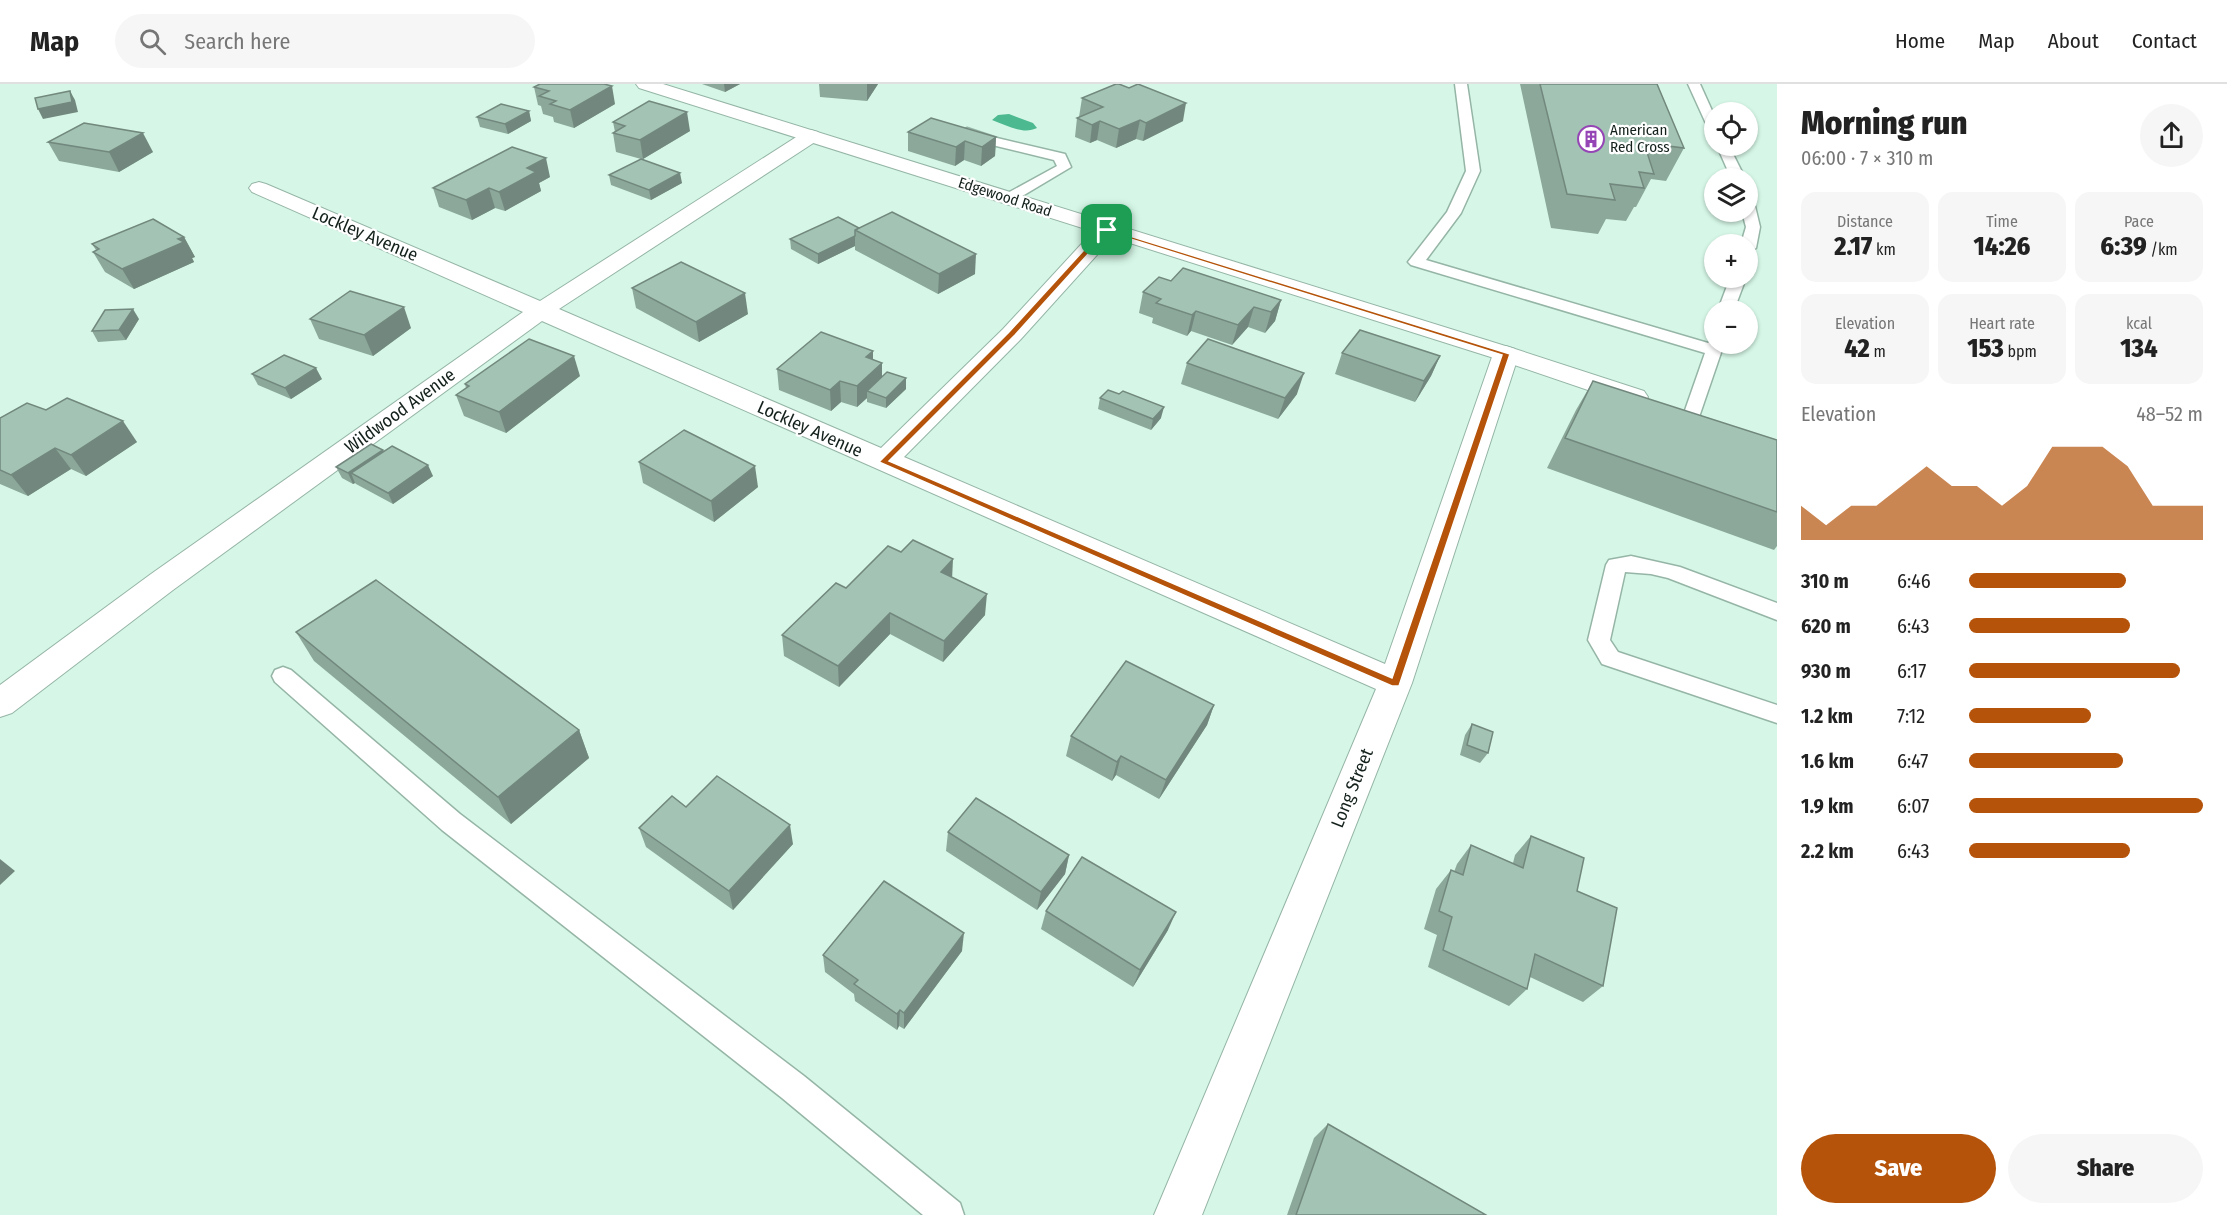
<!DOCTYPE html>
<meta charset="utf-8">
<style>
body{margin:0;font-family:"Fira Sans Condensed",sans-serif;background:#f6f6f6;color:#222;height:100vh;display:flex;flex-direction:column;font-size:22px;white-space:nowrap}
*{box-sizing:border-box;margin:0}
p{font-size:20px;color:#767676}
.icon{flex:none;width:33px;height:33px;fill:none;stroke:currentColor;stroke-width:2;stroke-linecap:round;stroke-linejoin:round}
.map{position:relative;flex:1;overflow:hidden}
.details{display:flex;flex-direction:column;background:#fff;width:450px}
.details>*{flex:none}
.controls{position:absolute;left:1704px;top:18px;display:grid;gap:12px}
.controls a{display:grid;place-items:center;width:54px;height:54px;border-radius:50%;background:#fff;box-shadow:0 2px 4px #0004;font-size:30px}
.pin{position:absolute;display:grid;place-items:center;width:51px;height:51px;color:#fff;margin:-26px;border-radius:12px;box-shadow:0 3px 9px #0006}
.round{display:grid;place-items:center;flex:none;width:63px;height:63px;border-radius:32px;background:#f6f6f6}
.summary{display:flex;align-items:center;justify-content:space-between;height:102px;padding:0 24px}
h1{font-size:33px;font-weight:800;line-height:45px}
.figures{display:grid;grid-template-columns:repeat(3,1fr);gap:9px;height:102px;padding:6px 24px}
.figures div{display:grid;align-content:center;border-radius:15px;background:#f6f6f6;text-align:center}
.figures b{font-size:26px;font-weight:800}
.figures small{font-size:16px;font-weight:400}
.figures p{font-size:16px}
.chart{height:168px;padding:12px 24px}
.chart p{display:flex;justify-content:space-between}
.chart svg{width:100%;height:108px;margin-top:6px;fill:#b45309;opacity:.7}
.button{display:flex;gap:12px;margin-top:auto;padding:12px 24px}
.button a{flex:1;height:69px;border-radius:36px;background:#b45309;color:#fff;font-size:24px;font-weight:800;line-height:69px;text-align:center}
.button a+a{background:#f6f6f6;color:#222}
ul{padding:0 24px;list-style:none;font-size:20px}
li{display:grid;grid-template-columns:96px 72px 1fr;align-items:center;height:45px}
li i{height:15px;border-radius:8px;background:#b45309}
header{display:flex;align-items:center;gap:36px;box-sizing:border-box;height:84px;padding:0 30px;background:#fff;border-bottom:2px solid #e0e0e0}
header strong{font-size:28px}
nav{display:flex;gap:33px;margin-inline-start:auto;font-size:21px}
.search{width:420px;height:54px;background:#f6f6f6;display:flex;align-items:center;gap:15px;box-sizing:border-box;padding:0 21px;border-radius:33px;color:#767676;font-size:22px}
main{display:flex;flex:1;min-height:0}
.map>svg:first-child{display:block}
.water{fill:#4db990}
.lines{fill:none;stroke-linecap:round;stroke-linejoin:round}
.service-casing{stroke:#95b5a6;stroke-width:3}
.minor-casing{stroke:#95b5a6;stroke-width:2}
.tertiary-casing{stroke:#95b5a6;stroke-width:2}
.service{fill:#fff;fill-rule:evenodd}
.minor{fill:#fff;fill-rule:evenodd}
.tertiary{fill:#fff;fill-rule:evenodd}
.wall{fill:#8ca89b}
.shaded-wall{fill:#72887e}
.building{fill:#a3c3b4;stroke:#72887e;stroke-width:1.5}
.route{fill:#b45309;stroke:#fff;stroke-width:1.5;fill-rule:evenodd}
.labels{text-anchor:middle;stroke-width:4.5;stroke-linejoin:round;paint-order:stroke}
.far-poi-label{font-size:15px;fill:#14211b;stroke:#fff;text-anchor:start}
.far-street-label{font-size:15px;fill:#14211b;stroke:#fff}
.street-label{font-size:18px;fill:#14211b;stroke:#fff}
</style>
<header>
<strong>Map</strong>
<div class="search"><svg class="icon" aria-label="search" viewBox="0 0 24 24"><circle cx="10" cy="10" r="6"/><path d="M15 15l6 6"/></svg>Search here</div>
<nav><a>Home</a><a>Map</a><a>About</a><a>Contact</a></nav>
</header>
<main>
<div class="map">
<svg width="1777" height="1131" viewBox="0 0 1777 1131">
<rect width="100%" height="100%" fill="#d6f7e7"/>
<!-- water -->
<path class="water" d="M1009,30L1033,39L1037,44C1023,51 1006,41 992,36L998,31Z"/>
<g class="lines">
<defs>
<g id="service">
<polygon points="1455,0 1467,0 1480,87 1461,129 1426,176 1708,259 1714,255 1714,260 1724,260 1698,336 1686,336 1683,332 1705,269 1411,181 1408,178 1447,128 1466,87"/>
<polygon points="1688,0 1700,0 1714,31 1714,48 1708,44"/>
<polygon points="967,44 997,54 1065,70 1071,83 1014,117 1004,117 1002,114 1004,111 1057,82 1054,76 988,60 962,51 960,48"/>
<polygon points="1717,62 1729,62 1745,94 1731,94"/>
<polygon points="1748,118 1755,122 1760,143 1756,164 1748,169 1748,160 1741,160 1746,143 1742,128 1748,128"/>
<polygon points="1730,194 1746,194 1734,226 1718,226"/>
<polygon points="1631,472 1680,483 1777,519 1777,536 1668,494 1651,490 1625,488 1610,556 1618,568 1777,621 1777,639 1602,580 1588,556 1606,481 1609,476"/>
<polygon points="283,583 291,586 460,730 804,992 960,1119 964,1131 923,1131 782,1014 442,746 275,598 272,592 275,586"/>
</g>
<polygon id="minor" points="811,46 818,48 821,52 818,56 559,225 881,364 1003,245 1099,141 1107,139 1115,141 1118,146 1115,151 1021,255 904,373 1385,580 1493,270 1497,265 1506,262 1515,265 1519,270 1412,599 1202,1131 1154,1131 1376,605 542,237 173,506 12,629 0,633 0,601 151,490 523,228 252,108 249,104 252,100 259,98 266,100 540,217 804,48"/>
<polygon id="tertiary" points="636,0 663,0 1515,265 1644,307 1648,313 1644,319 1635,321 1626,319 1497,275 639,4"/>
</defs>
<!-- service casing -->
<use href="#service" class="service-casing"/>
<!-- minor casing -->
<use href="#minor" class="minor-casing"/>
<!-- tertiary casing -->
<use href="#tertiary" class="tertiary-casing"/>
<!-- service -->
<use href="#service" class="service"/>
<!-- minor -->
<use href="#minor" class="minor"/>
<!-- tertiary -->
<use href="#tertiary" class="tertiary"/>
</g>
<!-- wall -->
<g class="wall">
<polygon points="702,0 740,0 725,8"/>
<polygon points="819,0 878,0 867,17 820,13"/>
<polygon points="1520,0 1657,0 1684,64 1666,97 1651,95 1636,123 1634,123 1626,137 1606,135 1598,150 1551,144"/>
<polygon points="534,3 615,20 574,44 554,38 553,33 543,30 541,22 538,21"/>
<polygon points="1129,4 1183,37 1143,57 1136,55 1116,64 1097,56 1090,59 1075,53 1077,34 1080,33 1079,33 1082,14"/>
<polygon points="529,27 531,37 508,50 480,43 477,33"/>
<polygon points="613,38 690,47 643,75 682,99 651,116 611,101 609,91 641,75 616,68 613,49 615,48"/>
<polygon points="908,48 996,53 995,72 981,82 964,76 955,82 908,67"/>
<polygon points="48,58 153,68 119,88 59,77"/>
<polygon points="550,93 539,99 541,107 505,127 495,124 472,136 439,123 433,104"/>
<polygon points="859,144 975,190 938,210 855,166 855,162 818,180 791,165 790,155"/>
<polygon points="184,153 195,173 192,174 194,178 134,205 105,188 93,168 96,166 92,160"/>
<polygon points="1171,197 1281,216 1275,237 1265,249 1248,243 1232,261 1191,247 1187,252 1152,239 1153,234 1139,229 1143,208"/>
<polygon points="632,204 748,230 699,258 636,224"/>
<polygon points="139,235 126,256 98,258 92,247"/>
<polygon points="310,235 411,244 373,272 319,255"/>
<polygon points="1342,269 1440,272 1431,292 1415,318 1335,290"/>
<polygon points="873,276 882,293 906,305 886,324 867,318 867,314 857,323 841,318 831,327 779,306 777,285"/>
<polygon points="1187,279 1297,310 1278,335 1181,300"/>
<polygon points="252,290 322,295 291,315 258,301"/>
<polygon points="580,292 506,349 464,332 456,311 466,304 465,300"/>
<polygon points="1593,297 1777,356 1777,462 1774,466 1547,384 1576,326"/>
<polygon points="1100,314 1161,334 1151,346 1098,325"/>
<polygon points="46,326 137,358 86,392 71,385 28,412 0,400 0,334"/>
<polygon points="384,368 433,392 393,420 356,400 355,399 353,400 342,394 336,383"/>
<polygon points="639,378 758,403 714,438 643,399"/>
<polygon points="952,493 985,531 943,578 890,550 839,603 784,572 782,551 846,504"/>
<polygon points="296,548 579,646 589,674 511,740 314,577"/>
<polygon points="1214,621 1207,641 1159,715 1116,691 1112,697 1066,672 1071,652"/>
<polygon points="1472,640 1488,669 1480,679 1460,671 1465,651"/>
<polygon points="639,744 793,760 733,826 646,763"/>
<polygon points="948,748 1069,771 1065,790 1037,826 946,767"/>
<polygon points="1531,752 1577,807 1603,902 1583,918 1530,893 1527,905 1509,922 1428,883 1437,851 1424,845 1436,805 1451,786 1454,788 1457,780 1471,761 1513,779 1515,771"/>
<polygon points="1046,827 1168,846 1133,903 1041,845"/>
<polygon points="962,867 904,945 899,942 897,946 855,917 854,910 825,888 823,871"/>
<polygon points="1328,1040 1486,1131 1287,1131 1314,1054"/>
</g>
<!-- shaded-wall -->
<g class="shaded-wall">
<polygon points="724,0 740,0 725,8"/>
<polygon points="867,0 878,0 867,17"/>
<polygon points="612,2 615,20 574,44 570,26"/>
<polygon points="70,7 75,16 78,28 43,35 38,25"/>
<polygon points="1186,19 1183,37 1143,57 1146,39"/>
<polygon points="529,27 531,37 508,50 505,40"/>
<polygon points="687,28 690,47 643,75 640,56"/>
<polygon points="1140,36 1136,55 1116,64 1119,45"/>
<polygon points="1100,37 1097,56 1090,59 1092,41"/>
<polygon points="143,49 153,68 119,88 109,68"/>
<polygon points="996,53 995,72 981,82 982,63"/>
<polygon points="965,57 964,76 955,82 956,63"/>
<polygon points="546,74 550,93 539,99 541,107 505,127 499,108 527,84"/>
<polygon points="680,89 682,99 651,116 649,106"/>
<polygon points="489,104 495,124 472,136 466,116"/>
<polygon points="855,152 855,162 818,180 818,170"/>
<polygon points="184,153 195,173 192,174 194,178 134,205 122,185"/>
<polygon points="976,170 975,190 938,210 939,190"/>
<polygon points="745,209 748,230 699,258 696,238"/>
<polygon points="1281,216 1275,237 1265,249 1271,228"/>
<polygon points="404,223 411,244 373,272 364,251"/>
<polygon points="1254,223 1248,243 1232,261 1238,241"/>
<polygon points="133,225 139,235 126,256 119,246"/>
<polygon points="1196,227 1191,247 1187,252 1192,231"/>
<polygon points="873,267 873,287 882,279 882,300 867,307 867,314 857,323 857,302 866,273"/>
<polygon points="574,272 580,292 506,349 499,328"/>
<polygon points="1440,272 1431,292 1415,318 1424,297"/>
<polygon points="316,284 322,295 291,315 285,304"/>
<polygon points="1304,289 1297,310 1278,335 1285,314"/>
<polygon points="906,294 906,305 886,324 886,314"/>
<polygon points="840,297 841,318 831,327 830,306"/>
<polygon points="1164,323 1161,334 1151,346 1153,335"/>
<polygon points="123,337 137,358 86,392 71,371"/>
<polygon points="55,364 71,385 28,412 11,391"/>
<polygon points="383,366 388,377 351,389 355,399 353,400 348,389"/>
<polygon points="428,381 433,392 393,420 388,409"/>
<polygon points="755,382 758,403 714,438 711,417"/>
<polygon points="953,475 952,496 941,488"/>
<polygon points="987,510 985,531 943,578 944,557"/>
<polygon points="890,529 890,550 839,603 838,582"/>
<polygon points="1214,621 1207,641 1159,715 1166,696"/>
<polygon points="579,646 589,674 511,740 498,713"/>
<polygon points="1121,672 1116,691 1112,697 1117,678"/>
<polygon points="790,741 793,760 733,826 729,807"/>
<polygon points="1069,771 1065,790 1037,826 1041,808"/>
<polygon points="0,775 15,787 0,801"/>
<polygon points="1176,828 1168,846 1133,903 1140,886"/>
<polygon points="964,849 962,867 904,945 904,929"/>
<polygon points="900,926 899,942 897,946 897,930"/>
</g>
<!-- building -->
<g class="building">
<polygon points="540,0 604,0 612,2 570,26 550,20 556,17 539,12 549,7 534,3"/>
<polygon points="1116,0 1119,0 1129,4 1138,0 1186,19 1146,39 1140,36 1119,45 1100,37 1092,41 1077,34 1103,23 1082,14"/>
<polygon points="1540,0 1657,0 1684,64 1644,59 1654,90 1639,88 1644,104 1610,100 1615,116 1567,110"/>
<polygon points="70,7 72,18 38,25 35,14"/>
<polygon points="649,17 687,28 640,56 613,49 625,42 613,38"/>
<polygon points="501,20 529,27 505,40 477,33"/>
<polygon points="931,34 996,53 982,63 965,57 956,63 908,48"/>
<polygon points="84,39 143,49 109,68 48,58"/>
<polygon points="512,63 546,74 527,84 536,88 499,108 489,104 466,116 433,104"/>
<polygon points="641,75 680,89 649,106 609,91"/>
<polygon points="892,128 976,170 939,190 855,146"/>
<polygon points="838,133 859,144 855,146 855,152 818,170 790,155"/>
<polygon points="153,135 184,153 178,155 184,158 122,185 93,168 99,165 92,160"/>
<polygon points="681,178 745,209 696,238 632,204"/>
<polygon points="1183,184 1281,216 1271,228 1254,223 1238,241 1196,227 1192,231 1156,219 1161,215 1143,208 1159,193 1171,197"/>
<polygon points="350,207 404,223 364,251 310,235"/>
<polygon points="133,225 119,246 92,247 105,226"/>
<polygon points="1360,246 1440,272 1424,297 1342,269"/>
<polygon points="821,248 873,267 866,273 882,279 857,302 840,297 830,306 777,285"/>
<polygon points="529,255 574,272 499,328 456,311 469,302 465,300"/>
<polygon points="1208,255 1304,289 1285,314 1187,279"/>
<polygon points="284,271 316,284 285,304 252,290"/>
<polygon points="887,288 906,294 886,314 867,307"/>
<polygon points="1593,297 1777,356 1777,428 1565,354"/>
<polygon points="1108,306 1119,310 1123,307 1164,323 1153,335 1100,314"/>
<polygon points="67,314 123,337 71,371 55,364 11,391 0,386 0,334 27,319 46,326"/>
<polygon points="684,346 755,382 711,417 639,378"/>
<polygon points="371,360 383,366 348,389 336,383"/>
<polygon points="392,362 428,381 388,409 351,389"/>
<polygon points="913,456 953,475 941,488 987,510 944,557 890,529 838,582 782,551 836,499 846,504 888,462 901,468"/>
<polygon points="376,496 579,646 498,713 296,548"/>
<polygon points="1126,577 1214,621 1166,696 1121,672 1117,678 1071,652"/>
<polygon points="1472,640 1493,648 1488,669 1467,661"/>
<polygon points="717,692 790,741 729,807 639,744 672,712 686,723"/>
<polygon points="976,714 1069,771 1041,808 948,748"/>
<polygon points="1531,752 1584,774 1577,807 1617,824 1603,902 1535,870 1527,905 1443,866 1452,833 1439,827 1451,786 1463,791 1471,761 1523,784"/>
<polygon points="1082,773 1176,828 1140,886 1046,827"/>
<polygon points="884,797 964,849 904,929 900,926 897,930 854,900 858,896 823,871"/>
<polygon points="1328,1040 1486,1131 1296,1131"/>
</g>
<!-- route -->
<path class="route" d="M1104,144L1510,270L1399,602H1392L879,378L1009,248ZM1108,148L1502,271L1392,594L889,377L1015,251Z"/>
<!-- icons -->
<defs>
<symbol id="building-ring" viewBox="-11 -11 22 22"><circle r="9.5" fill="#fff" stroke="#9545b5" stroke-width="1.5"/><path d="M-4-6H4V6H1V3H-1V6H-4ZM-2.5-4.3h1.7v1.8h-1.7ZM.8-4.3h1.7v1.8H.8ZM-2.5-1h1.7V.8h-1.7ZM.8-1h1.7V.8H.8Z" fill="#9545b5"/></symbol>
</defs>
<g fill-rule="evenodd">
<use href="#building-ring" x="1576" y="40" width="30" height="30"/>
</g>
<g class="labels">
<!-- far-poi labels -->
<g class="far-poi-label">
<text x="1610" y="51">American<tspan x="1610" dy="17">Red Cross</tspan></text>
</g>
<!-- far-street labels -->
<g class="far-street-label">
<text transform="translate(1005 113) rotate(18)" y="5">Edgewood Road</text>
</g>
<!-- street labels -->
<g class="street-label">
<text transform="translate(365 150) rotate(23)" y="6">Lockley Avenue</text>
<text transform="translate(400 327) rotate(-36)" y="6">Wildwood Avenue</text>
<text transform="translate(810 345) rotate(24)" y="6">Lockley Avenue</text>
<text transform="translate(1352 704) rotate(-68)" y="6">Long Street</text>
</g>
</g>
</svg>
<div class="controls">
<a><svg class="icon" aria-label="locate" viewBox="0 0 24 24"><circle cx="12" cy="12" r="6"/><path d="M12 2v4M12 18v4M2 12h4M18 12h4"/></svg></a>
<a><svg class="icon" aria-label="layers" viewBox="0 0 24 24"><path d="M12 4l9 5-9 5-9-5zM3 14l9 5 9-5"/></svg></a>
<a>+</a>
<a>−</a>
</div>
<div class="pin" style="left:1107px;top:146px;background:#1e9e55"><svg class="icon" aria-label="arrive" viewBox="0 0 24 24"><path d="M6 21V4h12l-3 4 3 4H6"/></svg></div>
</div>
<section class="details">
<div class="summary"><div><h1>Morning run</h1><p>06:00 · 7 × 310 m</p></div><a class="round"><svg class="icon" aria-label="share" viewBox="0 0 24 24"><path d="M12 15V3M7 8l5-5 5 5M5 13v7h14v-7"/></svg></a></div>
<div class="figures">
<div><p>Distance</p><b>2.17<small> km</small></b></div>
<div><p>Time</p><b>14:26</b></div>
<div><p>Pace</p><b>6:39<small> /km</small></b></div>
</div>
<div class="figures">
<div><p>Elevation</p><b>42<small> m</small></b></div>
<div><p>Heart rate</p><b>153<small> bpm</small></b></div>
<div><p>kcal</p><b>134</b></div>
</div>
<div class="chart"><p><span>Elevation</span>48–52 m</p>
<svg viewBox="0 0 160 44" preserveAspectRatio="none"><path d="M0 44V30L10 38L20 30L30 30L40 22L50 14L60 22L70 22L80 30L90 22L100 6L110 6L120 6L130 14L140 30L150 30L160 30V44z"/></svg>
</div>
<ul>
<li><b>310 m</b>6:46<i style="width:67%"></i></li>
<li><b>620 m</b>6:43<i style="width:69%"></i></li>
<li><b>930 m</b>6:17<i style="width:90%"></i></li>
<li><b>1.2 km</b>7:12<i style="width:52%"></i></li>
<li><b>1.6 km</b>6:47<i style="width:66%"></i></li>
<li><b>1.9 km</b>6:07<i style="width:100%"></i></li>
<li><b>2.2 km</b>6:43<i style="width:69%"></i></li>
</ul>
<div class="button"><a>Save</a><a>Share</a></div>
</section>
</main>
